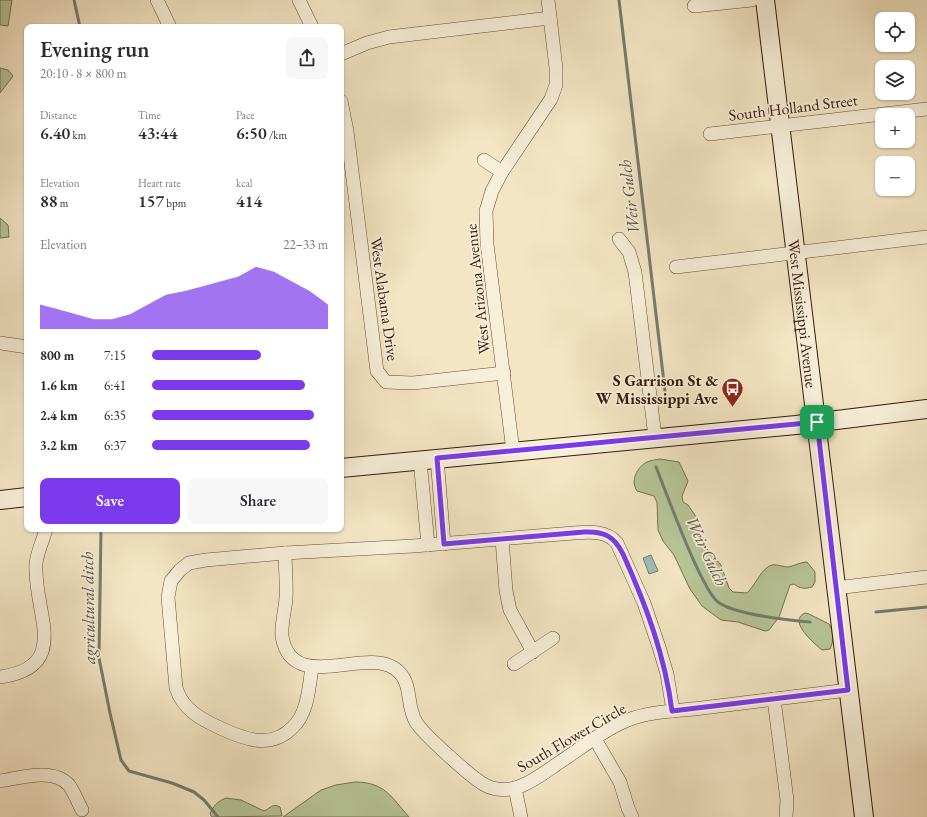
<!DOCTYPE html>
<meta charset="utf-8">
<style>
body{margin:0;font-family:"EB Garamond",serif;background:#f7f7f7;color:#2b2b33;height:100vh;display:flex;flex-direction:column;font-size:15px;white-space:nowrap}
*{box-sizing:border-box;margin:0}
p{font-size:13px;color:#7c7c81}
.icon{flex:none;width:22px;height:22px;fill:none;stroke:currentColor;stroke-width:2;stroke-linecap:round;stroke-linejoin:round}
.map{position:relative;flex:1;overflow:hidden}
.details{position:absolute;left:24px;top:24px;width:320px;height:508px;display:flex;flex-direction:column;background:#fff;border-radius:8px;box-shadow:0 1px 3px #0004}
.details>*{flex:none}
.controls{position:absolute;left:875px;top:12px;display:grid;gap:8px}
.controls a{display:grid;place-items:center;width:40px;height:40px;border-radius:8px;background:#fff;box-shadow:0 1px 3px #0004;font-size:20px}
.pin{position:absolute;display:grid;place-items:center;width:34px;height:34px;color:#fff;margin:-17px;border-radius:8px;box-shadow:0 2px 6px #0006}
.round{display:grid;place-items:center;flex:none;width:42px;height:42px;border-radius:8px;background:#f7f7f7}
.summary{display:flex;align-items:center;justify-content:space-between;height:68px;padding:0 16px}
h1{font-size:22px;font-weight:600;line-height:30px}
.metrics{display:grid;grid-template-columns:repeat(3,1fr);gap:6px;height:68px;padding:4px 16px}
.metrics div{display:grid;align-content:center}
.metrics b{font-size:17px;font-weight:600}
.metrics small{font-size:11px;font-weight:400}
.metrics p{font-size:11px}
.chart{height:112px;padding:8px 16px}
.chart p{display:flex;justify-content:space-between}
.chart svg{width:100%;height:72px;margin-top:4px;fill:#7c3aed;opacity:.7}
.action{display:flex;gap:8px;margin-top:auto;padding:8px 16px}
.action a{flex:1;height:46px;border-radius:8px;background:#7c3aed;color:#fff;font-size:16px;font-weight:600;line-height:46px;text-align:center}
.action a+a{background:#f7f7f7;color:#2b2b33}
ul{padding:0 16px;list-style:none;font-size:13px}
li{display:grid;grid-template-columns:64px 48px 1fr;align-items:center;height:30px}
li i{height:10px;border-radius:5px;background:#7c3aed}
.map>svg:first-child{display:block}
.green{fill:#b7c698;stroke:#767051}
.water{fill:#9cbfb7;stroke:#737d72}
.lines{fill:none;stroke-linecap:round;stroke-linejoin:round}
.stream{stroke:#737d72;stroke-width:3}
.street-casing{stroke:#654c39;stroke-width:14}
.secondary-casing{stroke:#35190a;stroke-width:20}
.street{stroke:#f8efd9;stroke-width:13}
.secondary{stroke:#f8efd9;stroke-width:18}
.route-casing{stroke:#fff;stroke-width:8}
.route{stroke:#7c3aed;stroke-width:5}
.labels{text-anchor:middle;stroke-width:3.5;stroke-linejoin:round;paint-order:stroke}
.street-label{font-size:16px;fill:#35190a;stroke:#f8efd9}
.poi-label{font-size:16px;font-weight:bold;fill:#35190a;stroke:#f8efd9;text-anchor:end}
.water-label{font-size:17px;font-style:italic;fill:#595347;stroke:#f8efd9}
</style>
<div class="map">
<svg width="927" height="817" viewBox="0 0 927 817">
<rect width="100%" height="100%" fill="#f4e6c5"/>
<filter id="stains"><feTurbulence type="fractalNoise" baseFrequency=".005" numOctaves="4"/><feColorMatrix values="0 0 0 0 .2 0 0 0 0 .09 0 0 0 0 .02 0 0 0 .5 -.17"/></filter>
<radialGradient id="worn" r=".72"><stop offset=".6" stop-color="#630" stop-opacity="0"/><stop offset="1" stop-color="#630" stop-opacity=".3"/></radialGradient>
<!-- green -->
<g class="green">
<polygon points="0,0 12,0 8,26 0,25"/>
<polygon points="0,68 8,70 13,76 0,93"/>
<polygon points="0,218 8,225 9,237 0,238"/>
<path d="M660,459L679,462L688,481L682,496L683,502L688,505L699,521L701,542L721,565L729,588L733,592L747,593C755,586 762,567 772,565C778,564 783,567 788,567C795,566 800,562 807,562L815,572V582L812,587C805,589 800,589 794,584L790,585L779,617L769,630L765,631L738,622L721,620L702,606L690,589L674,555L663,541L658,530L657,502L654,496L637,491C630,481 637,467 647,462C651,460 656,460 660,459Z"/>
<path d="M805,613L809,614L829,624C834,632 834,641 830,649L822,650C815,644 787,621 805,613Z"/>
<path d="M355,782C385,782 392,798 409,817H283L321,790L336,785Z"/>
<path d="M226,798L241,800L264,811C271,808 272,803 280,807L282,816L212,817L210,814C213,806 218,801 226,798Z"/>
</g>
<!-- water -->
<polygon class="water" points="651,555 658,571 649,574 643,558"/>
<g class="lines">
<!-- stream -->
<g class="stream">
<polyline points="74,0 80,27"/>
<polyline points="619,0 665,391"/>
<path d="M656,467C666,492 701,589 718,602C735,615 788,620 810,622"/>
<polyline points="101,529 99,658 110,713 121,760 129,771 172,783 194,792 204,800 218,817"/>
<polyline points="876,612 927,607"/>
</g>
<defs>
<g id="street">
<polyline points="157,0 170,27"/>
<polyline points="299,0 312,27"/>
<polyline points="694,6 752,0"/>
<polyline points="341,54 367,43 389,37 550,18"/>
<polyline points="341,101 347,131 377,371 386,382 413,383 504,373"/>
<polyline points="710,134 927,109"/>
<polyline points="484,160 502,172"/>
<polyline points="619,239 629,252 635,272 655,437"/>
<polyline points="676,267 927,237"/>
<polyline points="0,343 27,347"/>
<polyline points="513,451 487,244 486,211 492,191 502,172 551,99 556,85 556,68 548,0"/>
<polyline points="437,458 444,544"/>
<polyline points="420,460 428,545"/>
<polyline points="502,539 506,591 510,610 533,652"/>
<path d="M285,553C285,568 287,583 286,598C285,611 281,624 282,636C291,694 363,648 394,668C414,681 405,704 416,722C422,733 473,779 485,785C511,799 537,778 557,764C580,749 603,730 628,720C650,711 678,711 702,708C751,702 800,696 848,690"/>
<polyline points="836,588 927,577"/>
<polyline points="514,664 553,638"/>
<path d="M312,667C309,687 308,713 293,727C271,750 244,739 220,728C201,719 183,710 176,688L168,597L171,581L180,570L189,563L206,560L285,553L413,546L574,533C589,532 606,530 617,543L644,603L659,647L667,674L673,711"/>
<path d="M0,677C73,667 33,612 36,564C37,552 43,541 46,529"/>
<polyline points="774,699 787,800 786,817"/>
<polyline points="595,739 620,782 628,808 632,817"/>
<path d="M0,781C20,778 53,767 69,785C74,792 78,802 82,810"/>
<polyline points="515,788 521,817"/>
</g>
<g id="secondary">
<path id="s1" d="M765,0L864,817"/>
<polyline points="341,468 796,425 927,409"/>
<polyline points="0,500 27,497"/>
</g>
</defs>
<!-- street casing -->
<use href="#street" class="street-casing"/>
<!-- secondary casing -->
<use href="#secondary" class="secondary-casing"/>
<!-- street -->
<use href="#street" class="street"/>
<!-- secondary -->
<use href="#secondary" class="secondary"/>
</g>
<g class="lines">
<defs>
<path id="route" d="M817,422L848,690L672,711C665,656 646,605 623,554C614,536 604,531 584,532L444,544L437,458Z"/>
</defs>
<!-- route casing -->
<use href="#route" class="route-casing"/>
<!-- route -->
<use href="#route" class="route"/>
</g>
<!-- icons -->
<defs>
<symbol id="bus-pin" viewBox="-11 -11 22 30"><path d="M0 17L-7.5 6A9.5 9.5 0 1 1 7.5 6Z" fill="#8f2418" stroke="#f8efd9"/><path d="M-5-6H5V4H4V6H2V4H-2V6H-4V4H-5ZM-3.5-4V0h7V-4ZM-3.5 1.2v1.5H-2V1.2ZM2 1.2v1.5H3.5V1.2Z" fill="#fff"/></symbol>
</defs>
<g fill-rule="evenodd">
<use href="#bus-pin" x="720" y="376" width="25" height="34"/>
</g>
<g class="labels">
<!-- street labels -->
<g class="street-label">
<text transform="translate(793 107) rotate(-7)" y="6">South Holland Street</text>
<text transform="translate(477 289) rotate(-96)" y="6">West Arizona Avenue</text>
<text transform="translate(385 299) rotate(82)" y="6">West Alabama Drive</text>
<text dy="6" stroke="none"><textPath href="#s1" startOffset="316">West Mississippi Avenue</textPath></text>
<text transform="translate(571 737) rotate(-30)" y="6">South Flower Circle</text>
</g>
<!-- poi labels -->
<g class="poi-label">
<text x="718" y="386">S Garrison St &amp;<tspan x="718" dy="18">W Mississippi Ave</tspan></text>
</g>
<!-- water labels -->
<g class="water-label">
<text transform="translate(629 197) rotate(-97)" y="6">Weir Gulch</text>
<text transform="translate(707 551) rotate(65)" y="6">Weir Gulch</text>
<text transform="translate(88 608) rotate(-91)" y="6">agricultural ditch</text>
</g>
</g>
<rect width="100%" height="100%" filter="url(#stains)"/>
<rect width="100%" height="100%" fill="url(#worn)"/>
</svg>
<div class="controls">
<a><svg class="icon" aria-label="locate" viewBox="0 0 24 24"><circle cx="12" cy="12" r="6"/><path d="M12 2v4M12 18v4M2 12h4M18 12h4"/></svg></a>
<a><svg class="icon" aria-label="layers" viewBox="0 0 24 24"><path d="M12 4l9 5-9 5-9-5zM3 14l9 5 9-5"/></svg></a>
<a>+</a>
<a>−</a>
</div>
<div class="pin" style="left:817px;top:422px;background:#1e9e55"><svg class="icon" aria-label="arrive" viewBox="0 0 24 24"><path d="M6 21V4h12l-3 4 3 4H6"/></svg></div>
<section class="details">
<div class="summary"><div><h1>Evening run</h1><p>20:10 · 8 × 800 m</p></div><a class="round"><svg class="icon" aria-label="share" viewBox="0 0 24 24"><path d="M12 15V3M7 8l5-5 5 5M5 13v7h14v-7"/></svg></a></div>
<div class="metrics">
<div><p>Distance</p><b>6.40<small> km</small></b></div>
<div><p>Time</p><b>43:44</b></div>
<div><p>Pace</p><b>6:50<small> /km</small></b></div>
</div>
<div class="metrics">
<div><p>Elevation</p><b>88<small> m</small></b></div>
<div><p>Heart rate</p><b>157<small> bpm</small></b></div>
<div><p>kcal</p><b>414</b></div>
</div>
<div class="chart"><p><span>Elevation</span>22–33 m</p>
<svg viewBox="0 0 160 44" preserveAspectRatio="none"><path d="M0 44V29L10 32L20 35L30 38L40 38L50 35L60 29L70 23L80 21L90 18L100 15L110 12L120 6L130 9L140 15L150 21L160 29V44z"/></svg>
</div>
<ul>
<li><b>800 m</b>7:15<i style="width:62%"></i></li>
<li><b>1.6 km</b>6:41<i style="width:87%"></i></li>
<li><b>2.4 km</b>6:35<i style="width:92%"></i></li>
<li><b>3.2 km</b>6:37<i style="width:90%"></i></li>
</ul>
<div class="action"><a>Save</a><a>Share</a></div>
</section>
</div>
